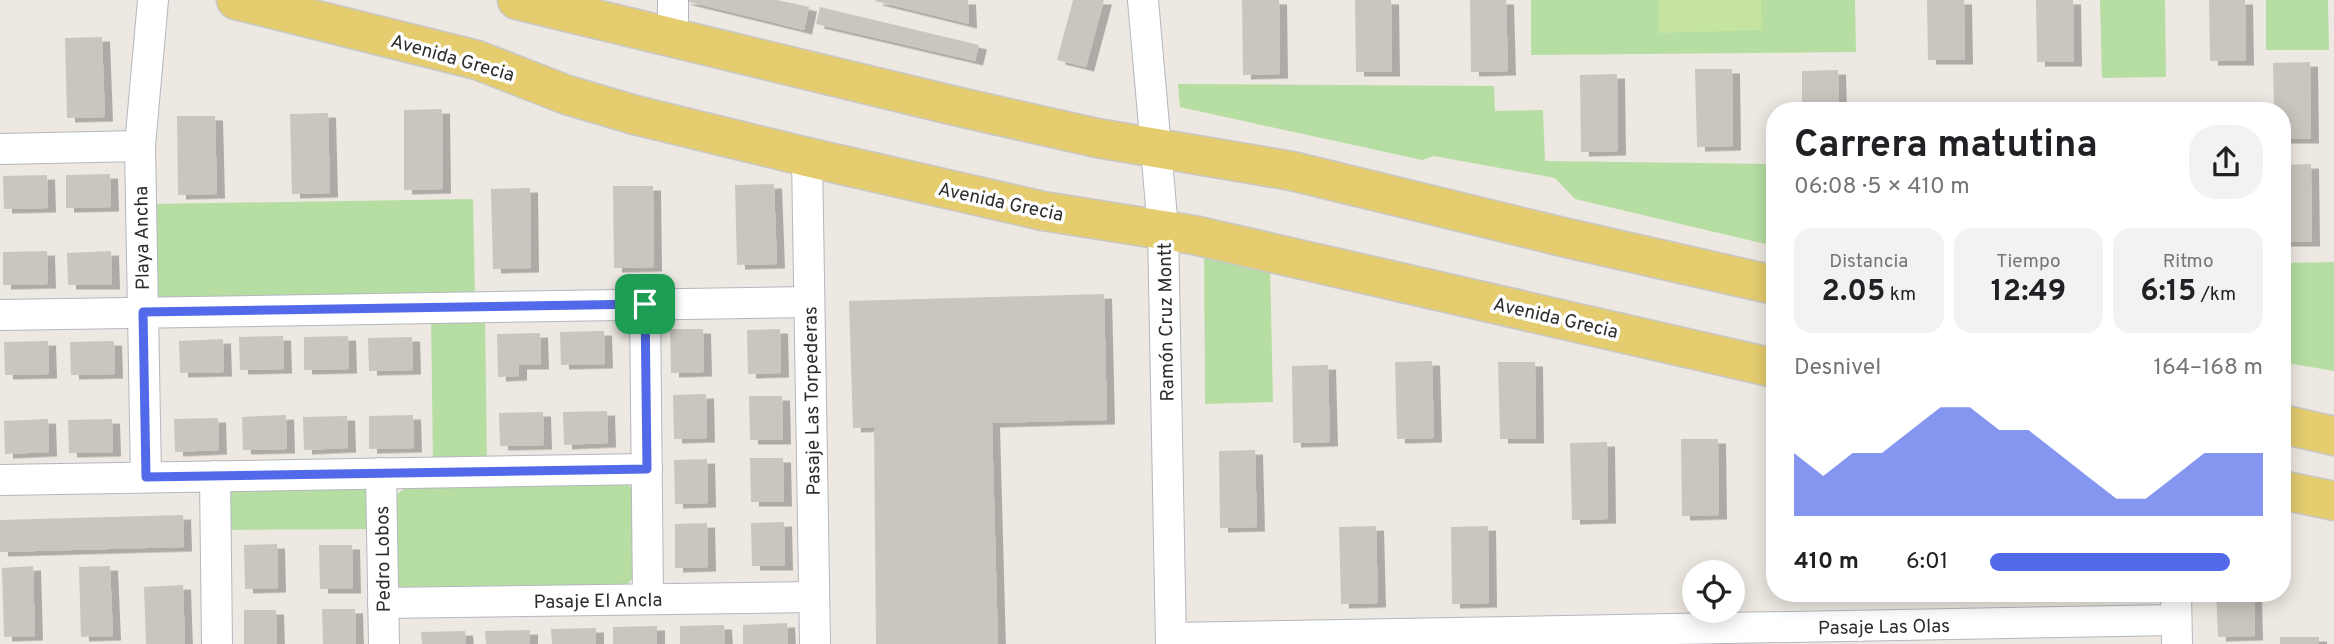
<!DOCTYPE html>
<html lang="es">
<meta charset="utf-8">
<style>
body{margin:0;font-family:Overpass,sans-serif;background:#f2f2f2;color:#202124;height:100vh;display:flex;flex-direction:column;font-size:26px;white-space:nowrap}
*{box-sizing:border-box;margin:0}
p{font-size:23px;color:#757577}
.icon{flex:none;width:38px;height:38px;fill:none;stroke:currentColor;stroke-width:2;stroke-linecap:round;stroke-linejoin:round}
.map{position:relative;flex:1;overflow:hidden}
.drawer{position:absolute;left:1766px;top:102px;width:525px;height:500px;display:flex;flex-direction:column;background:#fff;border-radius:28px;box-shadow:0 4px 18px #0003}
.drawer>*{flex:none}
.tools{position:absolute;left:1682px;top:560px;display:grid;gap:14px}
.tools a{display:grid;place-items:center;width:63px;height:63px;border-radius:50%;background:#fff;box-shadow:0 4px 18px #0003;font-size:35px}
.pin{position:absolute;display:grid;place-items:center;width:60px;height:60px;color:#fff;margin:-30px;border-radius:14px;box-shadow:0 4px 10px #0006}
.round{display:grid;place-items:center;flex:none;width:74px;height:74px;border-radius:28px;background:#f2f2f2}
.head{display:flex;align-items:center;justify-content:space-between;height:119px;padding:0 28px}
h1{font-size:38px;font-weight:700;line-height:52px}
.figures{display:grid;grid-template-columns:repeat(3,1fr);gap:10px;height:119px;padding:7px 28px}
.figures div{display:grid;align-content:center;border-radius:18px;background:#f2f2f2;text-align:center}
.figures b{font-size:30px;font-weight:700}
.figures small{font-size:19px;font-weight:400}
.figures p{font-size:19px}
.chart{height:196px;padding:14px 28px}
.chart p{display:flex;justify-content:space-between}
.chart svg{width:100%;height:126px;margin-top:7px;fill:#526aea;opacity:.7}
ul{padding:0 28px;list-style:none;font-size:23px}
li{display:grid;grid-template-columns:112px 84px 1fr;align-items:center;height:52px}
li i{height:18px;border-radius:9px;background:#526aea}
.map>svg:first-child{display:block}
.green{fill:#b6dea3}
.pitch{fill:#c5e4a0}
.building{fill:#c9c6bf;filter:url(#shadow)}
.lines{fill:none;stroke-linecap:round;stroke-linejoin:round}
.minor-casing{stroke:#b5b7bf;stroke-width:32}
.major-casing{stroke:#c8c8c8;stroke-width:41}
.minor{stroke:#fff;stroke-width:30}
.major{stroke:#e4cc6f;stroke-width:38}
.route-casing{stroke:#fff;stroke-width:14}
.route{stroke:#526aea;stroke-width:9}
.labels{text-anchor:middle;stroke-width:7;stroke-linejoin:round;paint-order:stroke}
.street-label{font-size:19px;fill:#2d2d2d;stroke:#fff}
</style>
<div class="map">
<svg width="2334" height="644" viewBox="0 0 2334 644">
<defs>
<filter id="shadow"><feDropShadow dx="8" dy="4.5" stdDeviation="0" flood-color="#0004"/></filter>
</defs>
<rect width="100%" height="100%" fill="#ede8e1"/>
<!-- green -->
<g class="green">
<polygon points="1531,0 1855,0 1856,52 1531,55"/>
<polygon points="2100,0 2165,0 2166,77 2102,78"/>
<polygon points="2266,0 2328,0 2329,50 2266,50"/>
<polygon points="1178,84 1494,86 1495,111 1543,110 1545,161 1774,164 1774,246 1575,199 1555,178 1434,156 1422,160 1180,107"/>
<polygon points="2179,106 2179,110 2028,110"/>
<polygon points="473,199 475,298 152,303 150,204"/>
<polygon points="1204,249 1270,263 1273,402 1205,404"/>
<polygon points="2334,262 2334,371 2282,362 2282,263"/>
<polygon points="431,315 485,315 487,463 433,464"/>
<polygon points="621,479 636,492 637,572 628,584 408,591 395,584 394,497 407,486"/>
<polygon points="357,482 373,495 373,529 225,530 224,483"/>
</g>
<!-- pitch -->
<polygon class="pitch" points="1658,0 1761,0 1762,30 1659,33"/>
<!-- building -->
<g class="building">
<polygon points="681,0 777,0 809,7 804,30"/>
<polygon points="875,0 968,0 969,24 875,1"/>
<polygon points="1073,0 1104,0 1086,67 1057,60"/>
<polygon points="1242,0 1279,0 1280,74 1243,75"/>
<polygon points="1355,0 1391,0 1392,72 1356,72"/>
<polygon points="1470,0 1506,0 1508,71 1471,72"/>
<polygon points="1927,0 1964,0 1965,60 1928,60"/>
<polygon points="2036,0 2073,0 2074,62 2037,62"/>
<polygon points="2209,0 2245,0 2246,61 2210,61"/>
<polygon points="820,7 979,45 975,61 816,24"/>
<polygon points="102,37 105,117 67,118 65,38"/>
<polygon points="2310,62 2311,139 2282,139 2282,110 2274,110 2273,63"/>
<polygon points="1695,69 1732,69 1733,146 1697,147"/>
<polygon points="1838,70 1839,110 1802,110 1802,71"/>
<polygon points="1617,74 1618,151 1581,152 1580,75"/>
<polygon points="442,109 443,189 404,190 404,110"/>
<polygon points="328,113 330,193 292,194 290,114"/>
<polygon points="177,116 215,116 217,194 178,195"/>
<polygon points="2311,164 2312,242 2282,242 2282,165"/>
<polygon points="110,174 111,207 66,208 66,175"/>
<polygon points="47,175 48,208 4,209 3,176"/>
<polygon points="774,184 777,264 737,265 735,185"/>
<polygon points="613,186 653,186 654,267 614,268"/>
<polygon points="530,188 531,268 493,269 491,189"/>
<polygon points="47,251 48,284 3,285 3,252"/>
<polygon points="111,251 112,285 68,285 67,253"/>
<polygon points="1104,294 1107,420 992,423 998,644 876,644 874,427 853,428 849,301"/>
<polygon points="670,329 703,329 704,372 671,373"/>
<polygon points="780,329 781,373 748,374 747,330"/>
<polygon points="604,331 605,364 561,365 560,332"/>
<polygon points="540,333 541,365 519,365 519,376 498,377 497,334"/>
<polygon points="283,336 284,369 240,370 239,337"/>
<polygon points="348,336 349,369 304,370 304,337"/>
<polygon points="412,337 413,370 369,371 368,338"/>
<polygon points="223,339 224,372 180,373 179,341"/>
<polygon points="48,341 49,374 5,375 4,342"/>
<polygon points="114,341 115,374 71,375 70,342"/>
<polygon points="1432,361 1434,438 1397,439 1395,362"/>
<polygon points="1498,362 1535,362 1536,439 1500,439"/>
<polygon points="1328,365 1330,442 1293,443 1292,366"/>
<polygon points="706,394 707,438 674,439 673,395"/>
<polygon points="749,396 782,396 783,440 750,440"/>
<polygon points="607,411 608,443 564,445 563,412"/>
<polygon points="543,412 544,445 500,446 499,413"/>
<polygon points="286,415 287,449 243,450 242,417"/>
<polygon points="413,415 414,448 369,449 369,416"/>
<polygon points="347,416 348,448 304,450 303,417"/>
<polygon points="218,418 219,450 175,452 174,419"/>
<polygon points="48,419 49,452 5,454 4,421"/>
<polygon points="112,419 113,452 69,453 68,420"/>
<polygon points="1681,439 1718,439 1719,515 1682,516"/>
<polygon points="1607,442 1608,519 1572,520 1570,443"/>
<polygon points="1255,450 1257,527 1220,528 1219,451"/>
<polygon points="750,458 783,458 784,502 751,502"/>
<polygon points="707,459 708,503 675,504 674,460"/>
<polygon points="183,515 184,547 0,552 0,520"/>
<polygon points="784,522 785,566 752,566 751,523"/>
<polygon points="707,523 708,567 675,568 675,524"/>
<polygon points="1376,526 1378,603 1341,604 1339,527"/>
<polygon points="1488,526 1489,603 1452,604 1451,527"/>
<polygon points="277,544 278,588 245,589 244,545"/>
<polygon points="319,545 352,545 353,589 320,589"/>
<polygon points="33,566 35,636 4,637 2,568"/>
<polygon points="110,566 113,636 81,637 79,567"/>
<polygon points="183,585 185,644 146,644 144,587"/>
<polygon points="2216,593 2254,593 2255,636 2218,637"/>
<polygon points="322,609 355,609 356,644 323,644"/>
<polygon points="244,610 276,610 277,644 244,644"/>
<polygon points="787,623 788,644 743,644 743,625"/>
<polygon points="724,625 725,644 680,644 680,626"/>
<polygon points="657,626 657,644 613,644 613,627"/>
<polygon points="596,628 596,644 552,644 551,629"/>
<polygon points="530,630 530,644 486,644 485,631"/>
<polygon points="465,631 466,644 422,644 421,632"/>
<rect x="2280" y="637" width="39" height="7"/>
</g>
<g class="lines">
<defs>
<g id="minor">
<polyline points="673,0 673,39"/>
<polyline points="1143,0 1163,229 1171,644"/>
<polyline points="0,149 140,146"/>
<polyline points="807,157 815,644"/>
<polyline points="645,304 648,599"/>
<polyline points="0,315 809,302"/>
<polyline points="381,473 384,644"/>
<polyline points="215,476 217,644"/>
<polyline points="146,477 140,146 153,0"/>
<polyline points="0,480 647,469"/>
<polyline points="2176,593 2177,644"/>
<polyline points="383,603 814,597"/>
<polyline points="1171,638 2176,620"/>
</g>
<g id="major">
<polyline points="236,0 477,60 567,95 635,115 807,157 1043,211 1194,235 1774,368"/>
<polyline points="517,0 951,105 1097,138 1292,171 1567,238 1774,285"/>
<polyline points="2282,424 2334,436"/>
<polyline points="2282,490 2334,501"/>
</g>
</defs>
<!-- minor casing -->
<use href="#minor" class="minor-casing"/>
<!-- major casing -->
<use href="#major" class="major-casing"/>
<!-- minor -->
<use href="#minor" class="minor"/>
<!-- major -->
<use href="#major" class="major"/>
</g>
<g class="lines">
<defs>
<polygon id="route" points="645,304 647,469 146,477 143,312"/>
</defs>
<!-- route casing -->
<use href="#route" class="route-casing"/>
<!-- route -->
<use href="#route" class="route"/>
</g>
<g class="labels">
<!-- street labels -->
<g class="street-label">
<text transform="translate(453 57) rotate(16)" y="7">Avenida Grecia</text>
<text transform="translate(1001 201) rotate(12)" y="7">Avenida Grecia</text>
<text transform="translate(141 238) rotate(-91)" y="7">Playa Ancha</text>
<text transform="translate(1556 317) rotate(13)" y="7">Avenida Grecia</text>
<text transform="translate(1165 322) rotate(-91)" y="7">Ramón Cruz Montt</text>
<text transform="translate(811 401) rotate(-91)" y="7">Pasaje Las Torpederas</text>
<text transform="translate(382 559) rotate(-91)" y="7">Pedro Lobos</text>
<text transform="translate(598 600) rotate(-1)" y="7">Pasaje El Ancla</text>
<text transform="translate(1884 626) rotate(-1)" y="7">Pasaje Las Olas</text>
</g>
</g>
</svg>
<div class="tools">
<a><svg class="icon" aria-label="locate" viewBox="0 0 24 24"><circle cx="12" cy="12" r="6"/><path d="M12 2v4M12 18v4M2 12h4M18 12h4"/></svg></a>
</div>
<div class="pin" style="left:645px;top:304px;background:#1e9e55"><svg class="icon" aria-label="arrive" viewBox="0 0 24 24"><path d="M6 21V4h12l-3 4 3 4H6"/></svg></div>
<section class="drawer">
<div class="head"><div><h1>Carrera matutina</h1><p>06:08 · 5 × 410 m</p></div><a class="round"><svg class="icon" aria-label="share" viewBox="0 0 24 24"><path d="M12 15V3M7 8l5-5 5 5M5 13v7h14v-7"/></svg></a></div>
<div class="figures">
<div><p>Distancia</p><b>2.05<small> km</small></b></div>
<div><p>Tiempo</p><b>12:49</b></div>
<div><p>Ritmo</p><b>6:15<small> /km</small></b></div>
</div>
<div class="chart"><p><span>Desnivel</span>164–168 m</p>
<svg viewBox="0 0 160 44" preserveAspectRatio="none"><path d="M0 44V22L10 30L20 22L30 22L40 14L50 6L60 6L70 14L80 14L90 22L100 30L110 38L120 38L130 30L140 22L150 22L160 22V44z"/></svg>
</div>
<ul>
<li><b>410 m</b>6:01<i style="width:88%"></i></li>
</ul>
</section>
</div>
